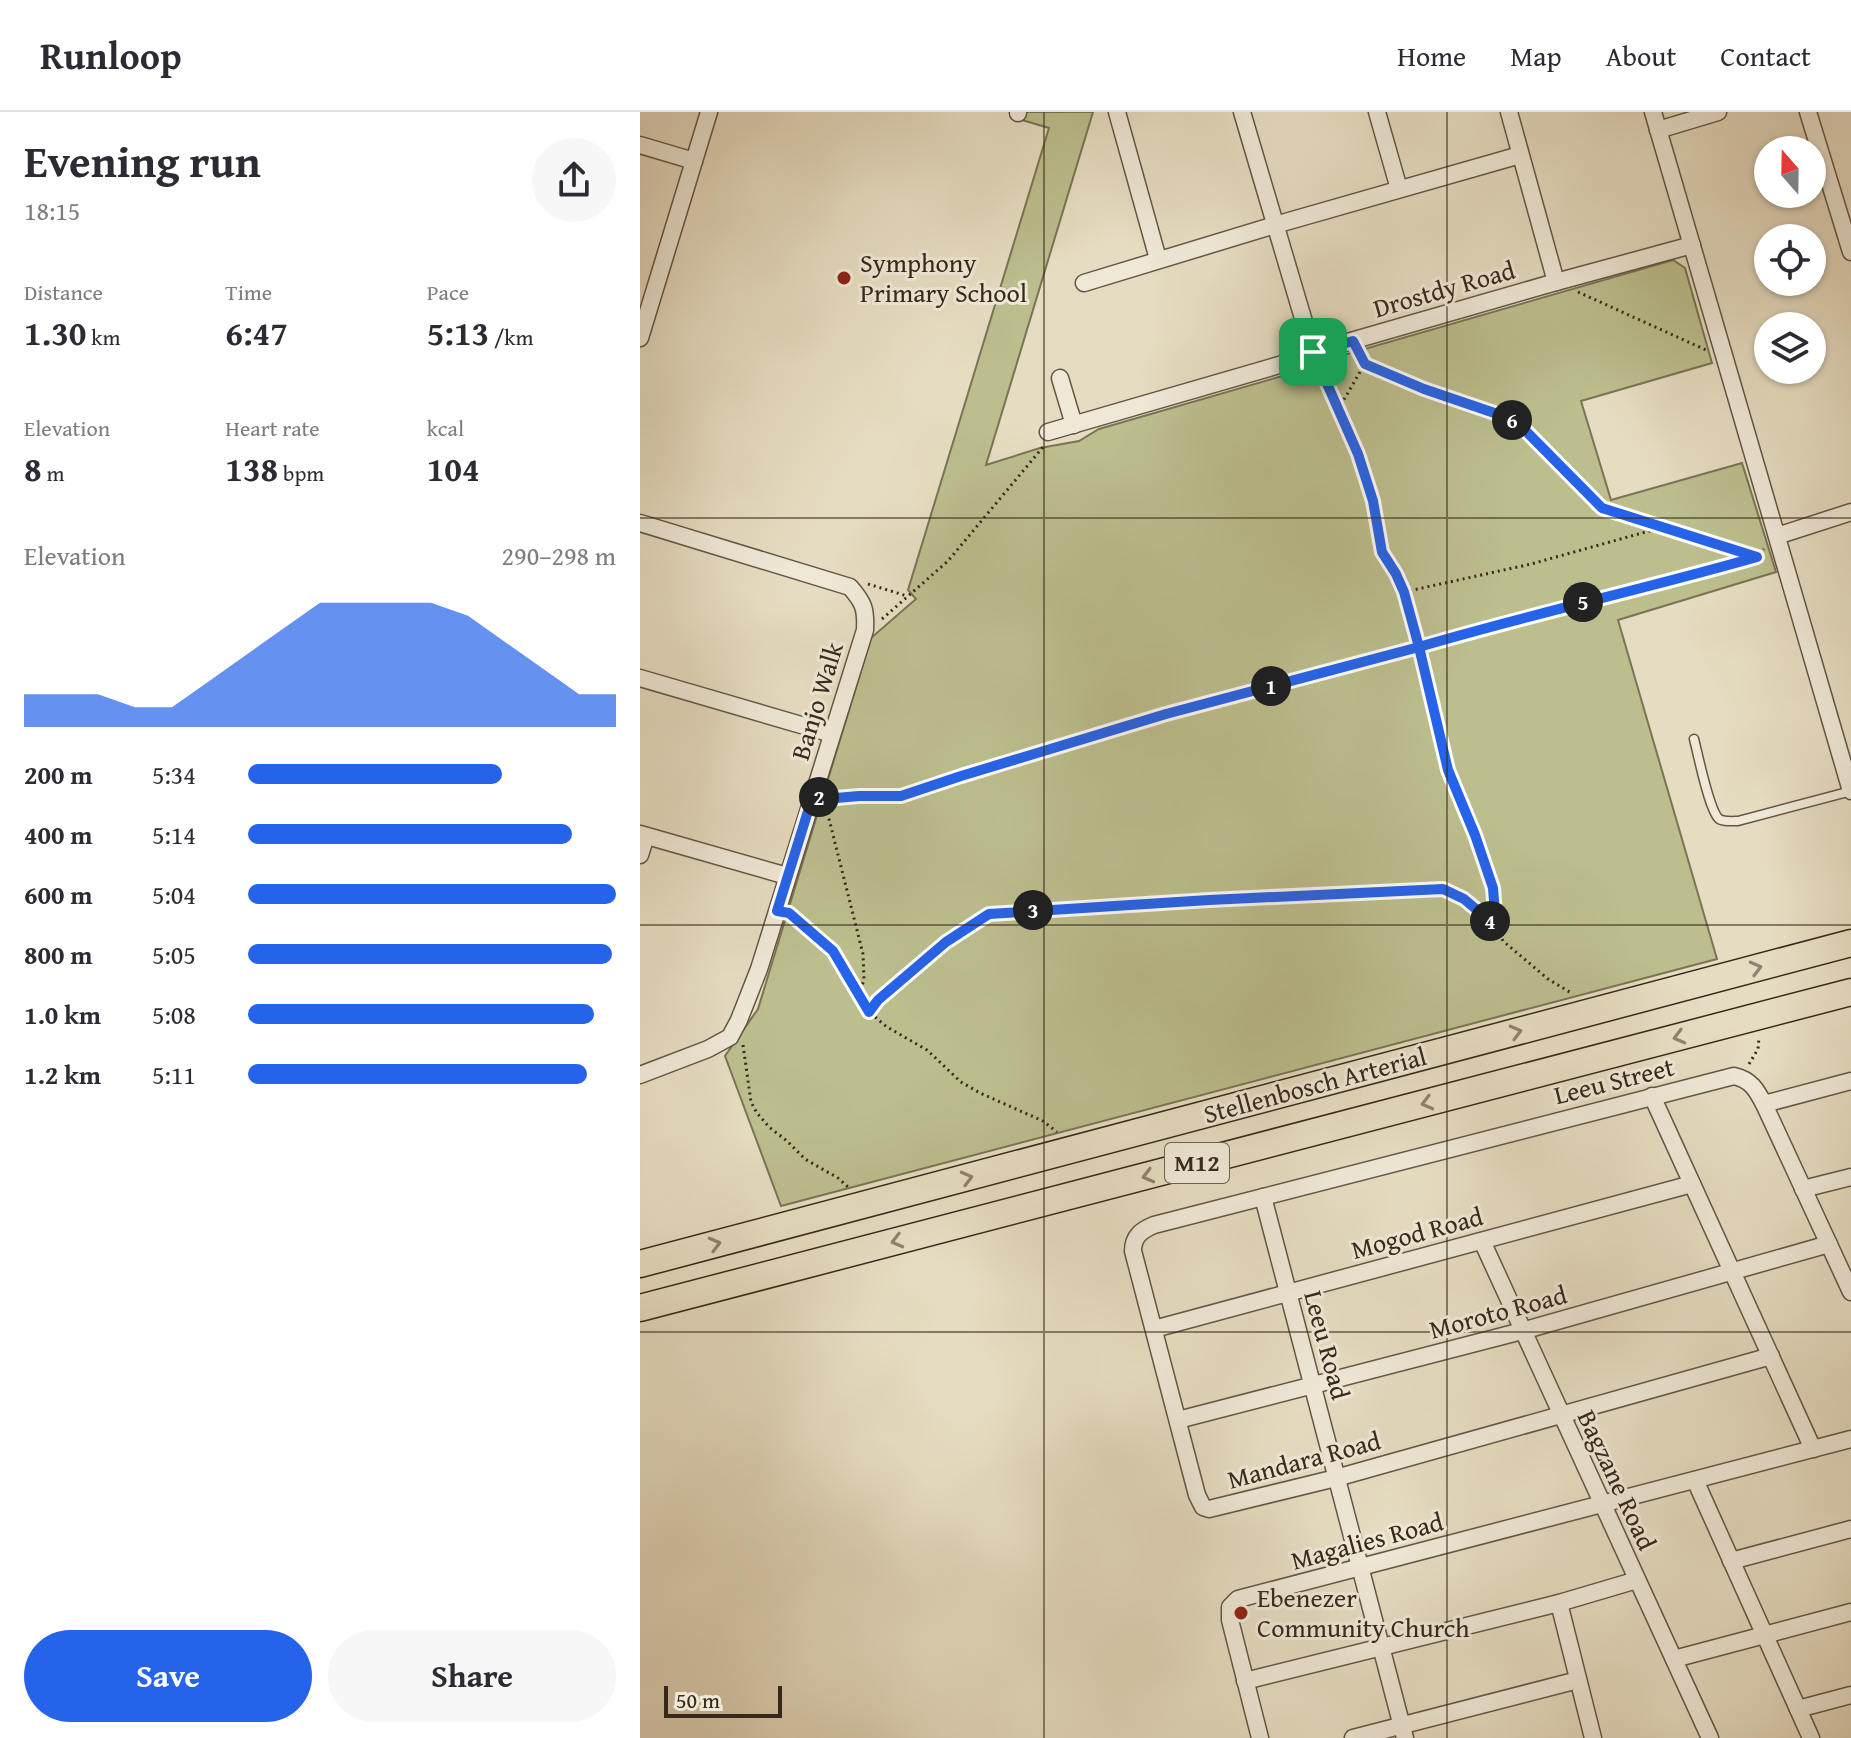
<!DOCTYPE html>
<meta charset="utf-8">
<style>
body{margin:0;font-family:"Gentium Book Plus",serif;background:#f7f7f7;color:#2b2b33;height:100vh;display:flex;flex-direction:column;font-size:30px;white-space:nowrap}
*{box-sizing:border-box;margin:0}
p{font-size:26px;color:#7c7c81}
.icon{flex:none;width:44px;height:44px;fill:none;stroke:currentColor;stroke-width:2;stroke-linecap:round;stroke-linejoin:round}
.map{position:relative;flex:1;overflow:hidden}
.sheet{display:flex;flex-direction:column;background:#fff;width:640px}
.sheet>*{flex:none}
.needle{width:52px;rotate:340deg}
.tools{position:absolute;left:1114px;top:24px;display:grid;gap:16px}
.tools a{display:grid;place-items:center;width:72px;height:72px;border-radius:50%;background:#fff;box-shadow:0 2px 6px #0004;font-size:40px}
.scale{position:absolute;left:24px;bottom:20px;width:118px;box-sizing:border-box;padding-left:8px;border:4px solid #37291a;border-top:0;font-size:22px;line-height:28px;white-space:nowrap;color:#37291a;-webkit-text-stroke:6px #efe8d7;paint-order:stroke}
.pin{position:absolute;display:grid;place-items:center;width:68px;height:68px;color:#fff;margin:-34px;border-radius:16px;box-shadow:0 4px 12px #0006}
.km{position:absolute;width:40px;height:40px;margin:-20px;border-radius:50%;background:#222;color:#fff;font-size:22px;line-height:40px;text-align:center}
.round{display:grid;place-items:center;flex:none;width:84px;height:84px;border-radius:42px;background:#f7f7f7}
.headline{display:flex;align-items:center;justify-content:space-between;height:136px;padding:0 24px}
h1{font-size:44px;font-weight:700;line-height:60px}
.stats{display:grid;grid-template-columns:repeat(3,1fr);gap:12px;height:136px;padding:8px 24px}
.stats div{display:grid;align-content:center}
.stats b{font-size:34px;font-weight:700}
.stats small{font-size:22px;font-weight:400}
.stats p{font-size:22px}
.chart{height:224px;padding:16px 24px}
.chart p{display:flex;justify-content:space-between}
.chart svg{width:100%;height:144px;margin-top:8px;fill:#2563eb;opacity:.7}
.action{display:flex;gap:16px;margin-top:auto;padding:16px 24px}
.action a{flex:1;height:92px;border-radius:48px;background:#2563eb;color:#fff;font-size:32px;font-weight:700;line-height:92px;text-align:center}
.action a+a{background:#f7f7f7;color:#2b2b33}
ul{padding:0 24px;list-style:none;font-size:26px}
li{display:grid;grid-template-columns:128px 96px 1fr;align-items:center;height:60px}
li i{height:20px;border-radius:10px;background:#2563eb}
header{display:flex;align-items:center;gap:48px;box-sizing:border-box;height:112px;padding:0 40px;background:#fff;border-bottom:2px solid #e1e1e2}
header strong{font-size:38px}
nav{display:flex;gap:44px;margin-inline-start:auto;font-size:28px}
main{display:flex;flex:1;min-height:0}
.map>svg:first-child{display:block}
.green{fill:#bcbe8e;stroke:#7a7454;stroke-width:2}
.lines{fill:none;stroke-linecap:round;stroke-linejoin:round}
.service-casing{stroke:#635644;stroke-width:11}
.minor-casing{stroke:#635644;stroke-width:19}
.primary-casing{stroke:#37291a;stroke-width:29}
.path{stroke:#37291a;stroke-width:3;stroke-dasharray:2 4;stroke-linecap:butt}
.service{stroke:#efe8d7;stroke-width:8}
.minor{stroke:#efe8d7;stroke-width:16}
.primary{stroke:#e6dcc1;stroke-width:26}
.oneway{stroke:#8e826e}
.route-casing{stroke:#fff;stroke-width:16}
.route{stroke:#2563eb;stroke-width:10}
.grid{fill:none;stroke:#37291a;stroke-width:2;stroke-opacity:0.55}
.poi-dot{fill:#8f2418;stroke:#efe8d7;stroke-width:3}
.labels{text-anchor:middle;stroke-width:6;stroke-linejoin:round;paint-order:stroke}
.shield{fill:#efe8d7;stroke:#6e6253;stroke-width:2}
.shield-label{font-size:24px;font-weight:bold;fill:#37291a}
.poi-label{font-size:26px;fill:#37291a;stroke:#efe8d7;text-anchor:start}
.street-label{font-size:26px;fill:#37291a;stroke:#efe8d7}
</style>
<header>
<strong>Runloop</strong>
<nav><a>Home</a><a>Map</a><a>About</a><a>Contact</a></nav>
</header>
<main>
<section class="sheet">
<div class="headline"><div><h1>Evening run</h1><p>18:15</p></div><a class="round"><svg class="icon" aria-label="share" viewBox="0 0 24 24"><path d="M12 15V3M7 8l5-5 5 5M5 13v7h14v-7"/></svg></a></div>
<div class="stats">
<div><p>Distance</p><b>1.30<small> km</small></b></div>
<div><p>Time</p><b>6:47</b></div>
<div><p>Pace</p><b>5:13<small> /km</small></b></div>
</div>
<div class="stats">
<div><p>Elevation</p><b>8<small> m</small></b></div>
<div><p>Heart rate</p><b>138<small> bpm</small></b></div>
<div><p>kcal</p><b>104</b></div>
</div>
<div class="chart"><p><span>Elevation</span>290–298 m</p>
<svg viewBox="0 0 160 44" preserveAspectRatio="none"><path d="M0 44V34L10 34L20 34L30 38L40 38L50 30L60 22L70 14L80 6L90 6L100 6L110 6L120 10L130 18L140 26L150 34L160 34V44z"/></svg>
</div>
<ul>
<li><b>200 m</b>5:34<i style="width:69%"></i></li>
<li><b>400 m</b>5:14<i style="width:88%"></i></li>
<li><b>600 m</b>5:04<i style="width:100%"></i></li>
<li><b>800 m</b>5:05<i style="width:99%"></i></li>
<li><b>1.0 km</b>5:08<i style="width:94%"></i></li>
<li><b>1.2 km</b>5:11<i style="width:92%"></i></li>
</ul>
<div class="action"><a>Save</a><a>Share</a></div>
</section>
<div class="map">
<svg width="1211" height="1626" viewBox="0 0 1211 1626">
<rect width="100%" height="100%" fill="#e6dcc1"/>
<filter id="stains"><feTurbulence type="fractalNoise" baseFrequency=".0025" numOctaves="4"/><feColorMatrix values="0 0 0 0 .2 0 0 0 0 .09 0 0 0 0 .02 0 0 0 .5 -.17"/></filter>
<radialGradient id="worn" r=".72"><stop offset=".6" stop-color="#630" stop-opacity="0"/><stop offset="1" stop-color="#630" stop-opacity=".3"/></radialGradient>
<!-- green -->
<polygon class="green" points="384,0 453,0 346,353 400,336 439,329 459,317 663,258 683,249 1033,148 1045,156 1072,251 941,289 971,388 1102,351 1136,460 978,508 1077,847 141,1094 85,944 118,897 231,526 276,487 268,478 409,16 382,8"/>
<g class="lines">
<defs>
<path id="service" d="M1054,627C1058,642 1069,698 1079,707C1084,710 1093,709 1098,709L1211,679"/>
<g id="minor">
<polyline points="477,0 518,147"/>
<polyline points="602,0 673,240"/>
<polyline points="737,0 759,77"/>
<polyline points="869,0 916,170"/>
<polyline points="1013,0 1211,679"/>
<polyline points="1168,0 1211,140"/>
<polyline points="378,1 378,0"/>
<polyline points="1018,18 1078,0"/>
<polyline points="0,33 54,49"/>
<polyline points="444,171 635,113 880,43"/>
<polyline points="0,226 69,0"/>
<polyline points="420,266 434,313"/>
<polyline points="408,320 653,249 673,240 916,170 1052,133"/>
<path d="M0,411L210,475C224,491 226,497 225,518L119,857L99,908L90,925L68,937L0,963"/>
<polyline points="1137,424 1211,400"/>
<polyline points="0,566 192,622"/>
<polyline points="0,722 147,764"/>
<polyline points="0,743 6,724"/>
<polyline points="1012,984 1173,1337"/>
<polyline points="1124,992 1211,969"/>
<polyline points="1163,1077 1211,1065"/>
<polyline points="623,1085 765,1626"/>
<polyline points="842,1129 1070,1626"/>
<polyline points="514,1217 1052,1072"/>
<path d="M1131,1244L696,1366L569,1397L563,1395L557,1383L493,1139C493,1124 502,1118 514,1113L1094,964C1111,968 1116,977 1124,992L1211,1180"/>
<polyline points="538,1308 882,1219 1189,1132"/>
<polyline points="1055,1368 1171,1626"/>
<polyline points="1091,1449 1211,1417"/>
<polyline points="919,1491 953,1626"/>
<polyline points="1034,1547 1211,1500"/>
<polyline points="605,1569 919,1491 997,1468"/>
<polyline points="1158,1597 1211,1583"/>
<polyline points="620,1626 590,1508 590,1495 598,1487 1211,1327"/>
<polyline points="713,1626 938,1568"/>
</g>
<g id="primary">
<polyline points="0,1152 1211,831"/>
<polyline points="0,1196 1211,880"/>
</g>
</defs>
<!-- service casing -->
<use href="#service" class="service-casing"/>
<!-- minor casing -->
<use href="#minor" class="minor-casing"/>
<!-- primary casing -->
<use href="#primary" class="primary-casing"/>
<!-- path -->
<g class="path">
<polyline points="938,180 1066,238"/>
<polyline points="720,243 725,252 784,277 875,308 962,396 1117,444"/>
<polyline points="678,253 718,342 733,389 742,440 756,462 764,480 779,535 808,658 835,723 853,776 856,814"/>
<polyline points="698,298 724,253"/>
<polyline points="228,472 267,484"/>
<polyline points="764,480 891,452 1020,416"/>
<polyline points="242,507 308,449 403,335"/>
<polyline points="188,687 219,684 261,684 321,664 526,602 716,553 937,491 1061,461 1117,445 1124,437"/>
<polyline points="186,695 223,842 224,868 219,882"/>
<polyline points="153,804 193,839 229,900 247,915 287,938 321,970 340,981 403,1009 417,1020"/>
<polyline points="229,900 238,888 306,830 349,802 569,788 803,777 824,787 856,814 863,829 908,867 933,882"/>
<polyline points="103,933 111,990 117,1001 129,1015 147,1029 165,1047 198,1066 208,1075"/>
<polyline points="1109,952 1118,937 1119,926"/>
</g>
<!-- service -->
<use href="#service" class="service"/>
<!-- minor -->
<use href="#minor" class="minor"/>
<!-- primary -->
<use href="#primary" class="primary"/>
</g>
<!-- one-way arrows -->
<defs><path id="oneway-chevron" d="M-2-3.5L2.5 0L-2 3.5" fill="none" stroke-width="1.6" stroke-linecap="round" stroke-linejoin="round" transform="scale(2)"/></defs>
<g class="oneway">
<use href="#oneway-chevron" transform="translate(1116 856) rotate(-15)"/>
<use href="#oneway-chevron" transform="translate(876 920) rotate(-15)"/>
<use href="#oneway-chevron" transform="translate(1039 925) rotate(165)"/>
<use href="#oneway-chevron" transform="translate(787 991) rotate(165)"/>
<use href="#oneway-chevron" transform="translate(508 1064) rotate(165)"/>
<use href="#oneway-chevron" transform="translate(327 1066) rotate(-15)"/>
<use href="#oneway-chevron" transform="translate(257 1129) rotate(165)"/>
<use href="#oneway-chevron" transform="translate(75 1132) rotate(-15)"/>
</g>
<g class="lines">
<defs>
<path id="route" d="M673,240L718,342L733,389L742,440L756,462L764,480L779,535L526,602L321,664L261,684H219L185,687L173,683L137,799L149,801L193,839L229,900L238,888L306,830L349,802L569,788L803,777L824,787L856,814L853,776L835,723L808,658L779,535C891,502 1005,477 1117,445L962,396L875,308L784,277L725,252L713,229L673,240"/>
</defs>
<!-- route casing -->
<use href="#route" class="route-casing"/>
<!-- route -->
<use href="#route" class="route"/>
</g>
<!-- grid -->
<path class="grid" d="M404,0V1626M807,0V1626M0,406H1211M0,813H1211M0,1220H1211"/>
<!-- markers -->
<g class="poi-dot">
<circle cx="204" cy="166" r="8"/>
<circle cx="601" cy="1501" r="8"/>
</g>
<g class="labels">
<!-- shield labels -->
<rect class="shield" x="525" y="1031" width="64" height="40" rx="6"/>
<g class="shield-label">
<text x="557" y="1059">M12</text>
</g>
<!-- poi labels -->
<g class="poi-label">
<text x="220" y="160">Symphony<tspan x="220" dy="30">Primary School</tspan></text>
<text x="617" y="1495">Ebenezer<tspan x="617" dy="30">Community Church</tspan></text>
</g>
<!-- street labels -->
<g class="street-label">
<text transform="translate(804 177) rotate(-16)" y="9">Drostdy Road</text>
<text transform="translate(177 589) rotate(-73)" y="9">Banjo Walk</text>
<text transform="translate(974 969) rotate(-14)" y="9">Leeu Street</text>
<text transform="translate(675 973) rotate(-15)" y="9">Stellenbosch Arterial</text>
<text transform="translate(777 1121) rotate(-15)" y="9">Mogod Road</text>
<text transform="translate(858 1200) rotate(-15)" y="9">Moroto Road</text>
<text transform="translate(687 1233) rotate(75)" y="9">Leeu Road</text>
<text transform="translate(664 1348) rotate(-15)" y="9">Mandara Road</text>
<text transform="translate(977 1368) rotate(65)" y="9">Bagzane Road</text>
<text transform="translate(727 1429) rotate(-15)" y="9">Magalies Road</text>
</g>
</g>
<rect width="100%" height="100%" filter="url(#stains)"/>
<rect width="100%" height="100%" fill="url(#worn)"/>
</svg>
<div class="tools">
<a><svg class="needle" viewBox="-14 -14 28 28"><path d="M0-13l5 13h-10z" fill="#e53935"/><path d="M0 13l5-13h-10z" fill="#7c7c81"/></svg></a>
<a><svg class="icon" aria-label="locate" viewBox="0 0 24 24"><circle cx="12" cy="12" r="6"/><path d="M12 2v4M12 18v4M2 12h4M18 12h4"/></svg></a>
<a><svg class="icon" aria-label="layers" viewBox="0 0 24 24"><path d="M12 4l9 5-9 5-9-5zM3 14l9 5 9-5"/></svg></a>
</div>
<div class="scale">50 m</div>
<div class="pin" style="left:673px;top:240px;background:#1e9e55"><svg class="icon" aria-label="arrive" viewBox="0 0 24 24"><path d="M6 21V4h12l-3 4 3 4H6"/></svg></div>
<b class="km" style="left:631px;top:574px">1</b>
<b class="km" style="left:179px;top:685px">2</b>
<b class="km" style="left:393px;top:798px">3</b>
<b class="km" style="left:850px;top:809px">4</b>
<b class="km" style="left:943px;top:490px">5</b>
<b class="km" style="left:872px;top:308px">6</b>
</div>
</main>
